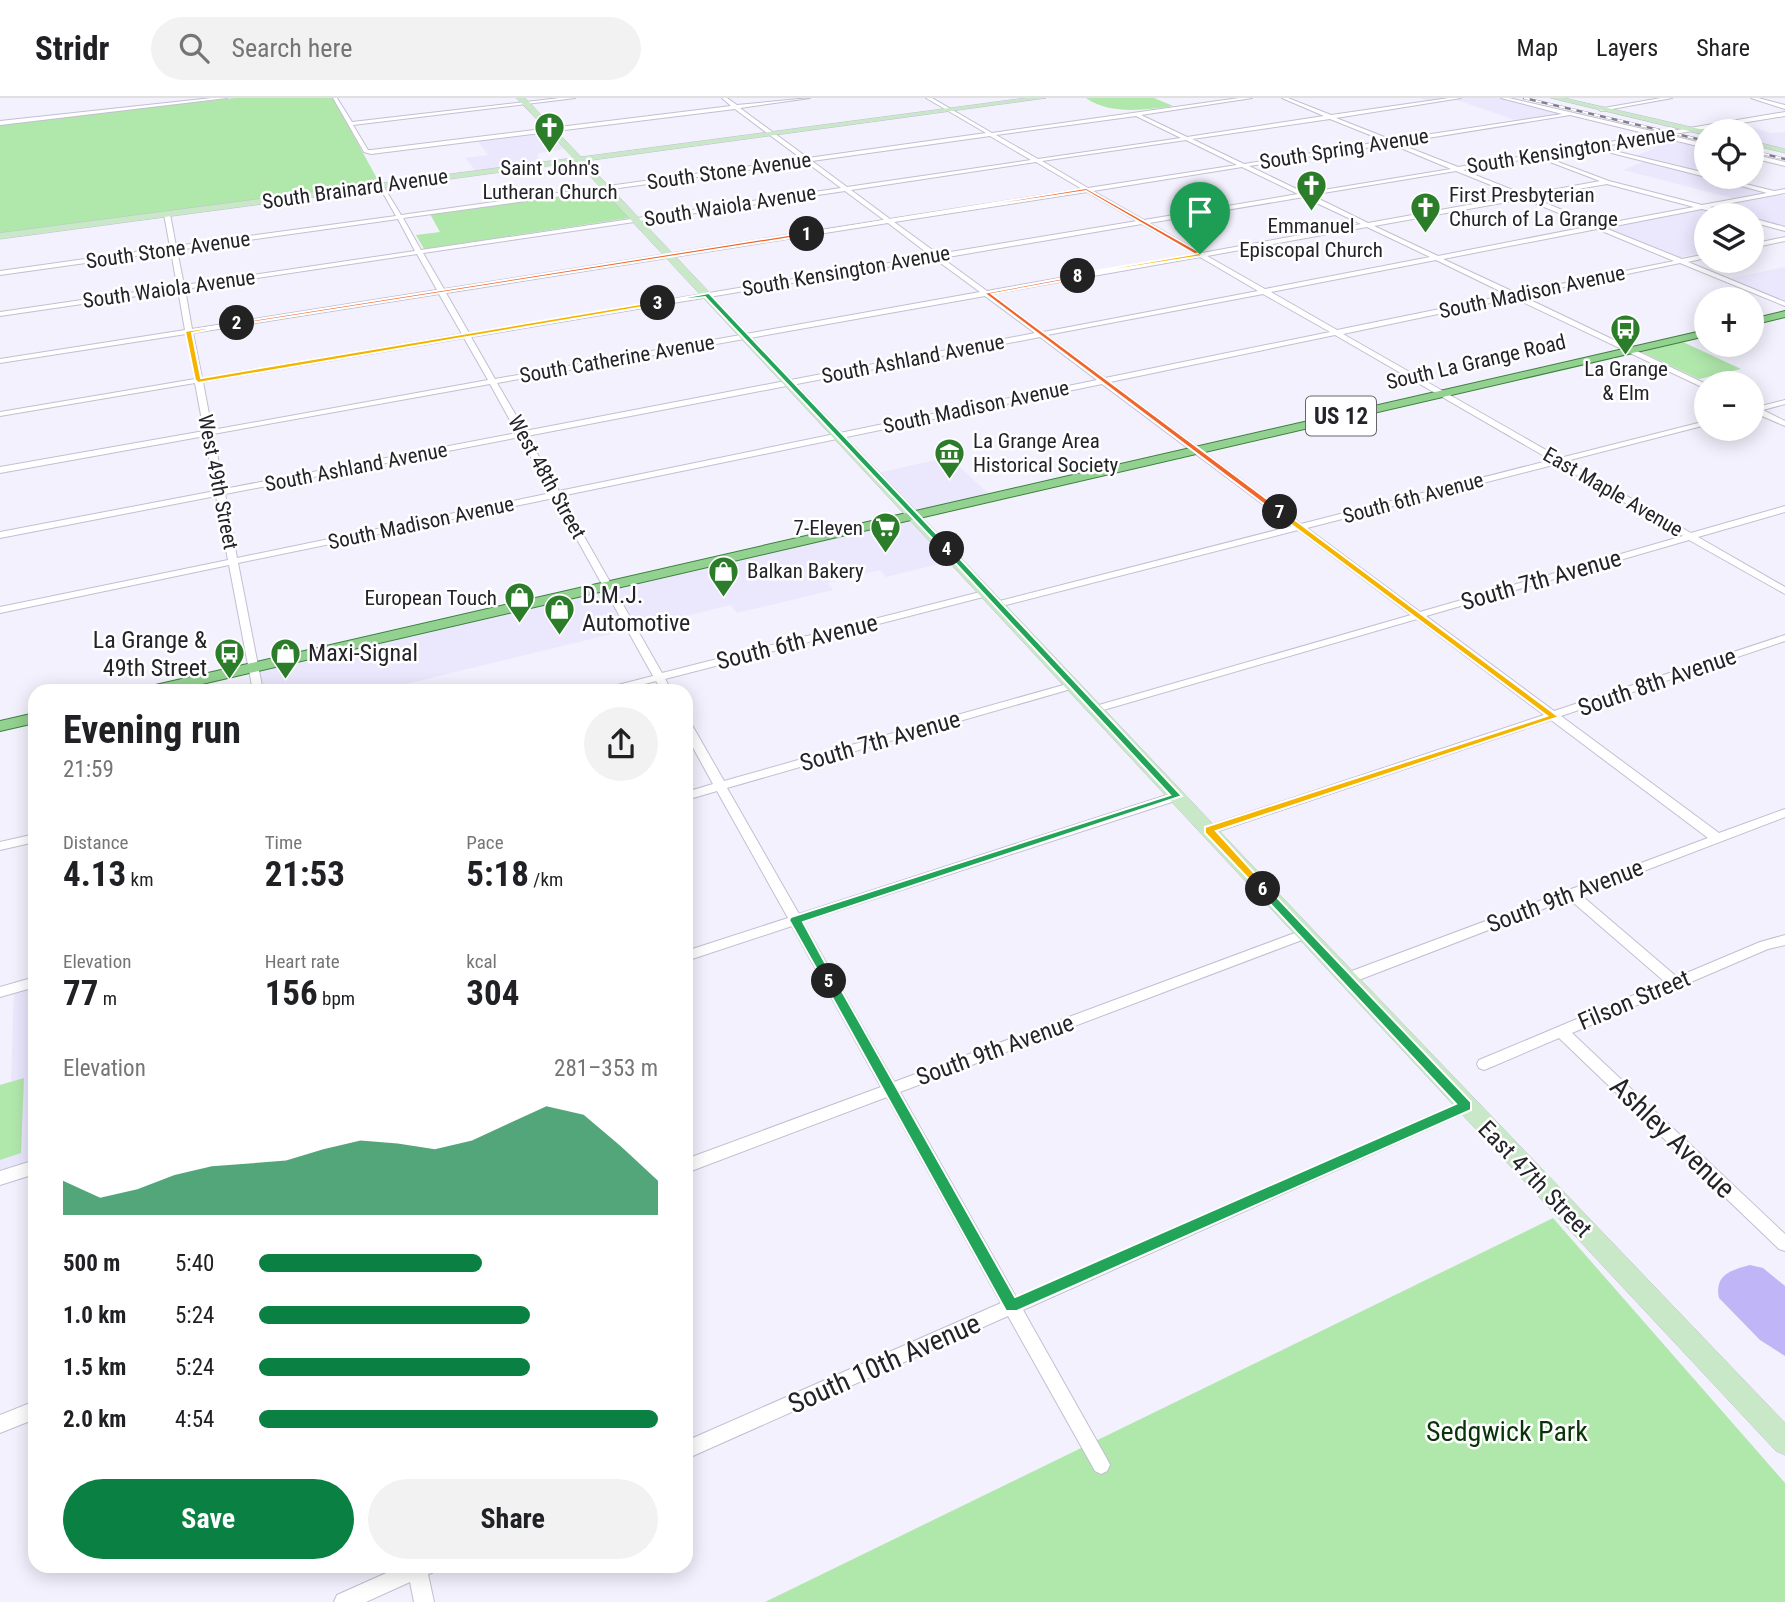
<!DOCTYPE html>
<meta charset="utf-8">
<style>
body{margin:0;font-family:"Roboto Condensed",sans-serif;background:#f2f2f2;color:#202124;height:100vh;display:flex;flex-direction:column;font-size:26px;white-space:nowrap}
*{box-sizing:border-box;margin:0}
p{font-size:23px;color:#757577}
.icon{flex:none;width:38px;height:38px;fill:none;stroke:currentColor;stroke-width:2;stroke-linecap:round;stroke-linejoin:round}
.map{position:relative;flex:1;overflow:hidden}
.panel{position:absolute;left:28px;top:586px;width:665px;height:889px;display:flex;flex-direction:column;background:#fff;border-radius:21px;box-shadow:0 4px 18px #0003}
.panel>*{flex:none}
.buttons{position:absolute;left:1694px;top:21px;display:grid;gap:14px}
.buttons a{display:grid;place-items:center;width:70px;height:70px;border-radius:50%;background:#fff;box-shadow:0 4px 18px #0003;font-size:35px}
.pin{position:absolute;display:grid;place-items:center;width:60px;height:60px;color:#fff;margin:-72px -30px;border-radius:50% 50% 50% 0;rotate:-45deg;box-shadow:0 0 7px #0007}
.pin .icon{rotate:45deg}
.km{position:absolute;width:35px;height:35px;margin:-18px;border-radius:50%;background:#222;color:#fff;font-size:19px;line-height:35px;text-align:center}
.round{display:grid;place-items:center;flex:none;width:74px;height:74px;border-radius:37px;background:#f2f2f2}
.summary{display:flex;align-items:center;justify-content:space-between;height:119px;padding:0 35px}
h1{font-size:38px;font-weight:700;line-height:52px}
.figures{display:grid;grid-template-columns:repeat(3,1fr);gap:10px;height:119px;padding:7px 35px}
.figures div{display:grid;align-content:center}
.figures b{font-size:35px;font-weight:700}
.figures small{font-size:19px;font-weight:400}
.figures p{font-size:19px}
.chart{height:196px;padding:14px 35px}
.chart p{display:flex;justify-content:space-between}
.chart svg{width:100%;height:126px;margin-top:7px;fill:#0b8043;opacity:.7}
.action{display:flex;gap:14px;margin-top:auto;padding:14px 35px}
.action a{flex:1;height:80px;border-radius:42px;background:#0b8043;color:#fff;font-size:28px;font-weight:700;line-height:80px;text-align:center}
.action a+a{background:#f2f2f2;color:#202124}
ul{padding:0 35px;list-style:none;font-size:23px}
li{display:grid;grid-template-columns:112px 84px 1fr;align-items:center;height:52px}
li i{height:18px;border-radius:9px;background:#0b8043}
header{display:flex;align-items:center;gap:42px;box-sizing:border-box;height:98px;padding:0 35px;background:#fff;border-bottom:2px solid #e0e0e0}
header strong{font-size:33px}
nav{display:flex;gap:38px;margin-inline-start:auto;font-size:24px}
.search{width:490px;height:63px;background:#f2f2f2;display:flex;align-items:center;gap:18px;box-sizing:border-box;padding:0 24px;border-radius:38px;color:#757577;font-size:26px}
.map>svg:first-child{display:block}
.built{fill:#ebe8fe}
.green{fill:#b0e7ab}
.water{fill:#c0b5f6}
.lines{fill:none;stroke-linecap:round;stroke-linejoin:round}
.street-casing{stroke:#c2bfd2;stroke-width:2}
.secondary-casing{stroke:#c2bfd2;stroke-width:1}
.primary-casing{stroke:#3c813c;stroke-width:2}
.street{fill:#fff;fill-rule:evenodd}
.secondary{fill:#c8e8c7;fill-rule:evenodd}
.primary{fill:#92d18f;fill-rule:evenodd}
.rail-casing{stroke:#82808a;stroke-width:2.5}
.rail{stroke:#fff;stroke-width:2;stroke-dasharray:6;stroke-linecap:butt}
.split-1{fill:#f0652b;stroke:#fff;stroke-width:2}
.split-2{fill:#f0652b;stroke:#fff;stroke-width:2}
.split-3{fill:#f5b400;stroke:#fff;stroke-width:2}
.split-4{fill:#22a559;stroke:#fff;stroke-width:2}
.split-5{fill:#22a559;stroke:#fff;stroke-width:2}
.split-6{fill:#22a559;stroke:#fff;stroke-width:2}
.split-7{fill:#f5b400;stroke:#fff;stroke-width:2}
.split-8{fill:#f0652b;stroke:#fff;stroke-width:2}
.split-9{fill:#f5b400;stroke:#fff;stroke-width:2}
.labels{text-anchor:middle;stroke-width:5;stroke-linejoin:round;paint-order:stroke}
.far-street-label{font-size:21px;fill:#24232a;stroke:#fff}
.far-poi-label{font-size:21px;fill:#24232a;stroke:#fff}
.shield{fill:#fff;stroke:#66656a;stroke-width:2}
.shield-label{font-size:23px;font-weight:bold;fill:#24232a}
.street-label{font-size:24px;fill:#24232a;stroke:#fff}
.poi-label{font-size:24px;fill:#24232a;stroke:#fff;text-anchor:start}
.near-street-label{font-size:28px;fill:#24232a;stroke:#fff}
.near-park-label{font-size:28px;fill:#083508;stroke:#fff}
</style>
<header>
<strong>Stridr</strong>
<div class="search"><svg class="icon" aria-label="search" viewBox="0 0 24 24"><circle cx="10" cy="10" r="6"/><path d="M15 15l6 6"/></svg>Search here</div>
<nav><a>Map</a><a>Layers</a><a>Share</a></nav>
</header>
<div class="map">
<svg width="1785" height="1504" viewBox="0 0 1785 1504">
<rect width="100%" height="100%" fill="#f3f1fd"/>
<!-- built -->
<g class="built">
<polygon points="1420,0 1502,0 1567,16 1518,23 1454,1 1431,4"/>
<polygon points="1738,25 1771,35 1785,34 1785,50 1752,44 1752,33 1697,32"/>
<polygon points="547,33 564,51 539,55 537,59 542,65 476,73 465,60 488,57 477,42"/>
<polygon points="1660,37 1706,48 1706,55 1697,59 1706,62 1706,66 1690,73 1632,59 1655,50 1626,43"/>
<polygon points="1646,63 1706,79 1773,95 1736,101 1623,72"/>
<polygon points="1777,96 1785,98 1785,131 1752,122 1752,117 1734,117 1704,109"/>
<polygon points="1703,111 1726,117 1706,117 1706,154 1678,160 1606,130"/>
<polygon points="1785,169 1785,205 1727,181"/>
<polygon points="949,359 992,399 918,417 877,375"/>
<polygon points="916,420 955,462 886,479 880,472 828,485 833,492 737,515 731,507 377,593 260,593 256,572"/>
<polygon points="35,887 35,1066 0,1077 0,987 11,983 14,893"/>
</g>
<!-- green -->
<g class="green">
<polygon points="235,0 333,0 380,86 0,136 0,26"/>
<path d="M1086,0H1154L1173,8C1145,12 1110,17 1086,0Z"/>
<polygon points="604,92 629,120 424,151 416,137 440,134 430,116"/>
<polygon points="1683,244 1741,271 1699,281 1642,254"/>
<polygon points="24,980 21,1055 0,1062 0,987"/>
<polygon points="1553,1120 1785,1385 1785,1504 765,1504"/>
</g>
<!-- water -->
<path class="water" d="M1750,1167L1763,1170L1785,1188V1258L1760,1242L1719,1200C1714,1177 1731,1172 1750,1167Z"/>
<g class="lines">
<defs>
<g id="street">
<polygon points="212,0 227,0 0,27 0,23"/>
<path d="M333,0H337L352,24L560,0H575L353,27L368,52H371L731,8L722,0H727L737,7L810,0L740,10L808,60L986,35L926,0H932L992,35L1239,0H1252L1141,17L1187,39L1324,18L1282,0H1288L1331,17L1449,0H1461L1336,20L1392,42L1562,16L1501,0H1509L1660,35L1785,14V18L1668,37L1706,46V50L1660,39L1598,49L1706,75V79L1592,50L1542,58L1609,83L1702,107L1767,95L1708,79H1717L1774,93L1785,91V95L1710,109L1736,117H1727L1702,111L1605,130L1682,161L1706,156V160L1688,164L1785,204V208L1680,165L1522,198L1706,286V291L1514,200L1343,236L1560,360L1706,323V327L1566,363L1691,435L1785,408V414L1698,439L1785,489V496L1689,442L1426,518L1554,613L1785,537V543L1561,618L1719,735L1785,711V719L1581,797L1677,879L1760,844L1785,837V847L1768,851L1572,935L1785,1136V1153L1779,1151L1559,940L1489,970L1484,972L1479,970L1477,966L1479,962L1665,884L1569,801L1351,885H1341L1339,881L1341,877L1708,740L1551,622L1213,735H1205L1203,732L1205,729L1544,617L1417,521L1100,613H1092L1091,611L1092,609L1411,517L1298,432L1002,508H996V504L1292,428L1102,286L561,398L662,575L988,492L993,495L991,497L665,581L672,593H662L656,583L618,593H601L602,591L653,578L554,400L238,465L263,593H253L229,467L0,515V509L228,462L216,398L0,440V434L215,393L205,338L0,375V369L204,333L195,285L0,318V314L195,281L186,236L0,265V261L185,232L178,192L0,218V214L177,188L171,153L0,177V173L170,149L164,116L167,114L170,116L176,148L396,118L379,88L382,86L401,117L802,61L735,11L371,56L364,54ZM1570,17L1652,37L1458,69L1397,45ZM1136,18L1181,40L1038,61L996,37ZM1330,21L1385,43L1244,66L1192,41ZM990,38L1031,62L847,89L812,63ZM1186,42L1237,67L1088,90L1042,63ZM1391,46L1451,71L1305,95L1249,68ZM1537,59L1600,83L1525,97L1463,72ZM806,64L841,90L421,152L403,120ZM1036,64L1082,91L890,121L851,92ZM1242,69L1298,96L1144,122L1093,93ZM1456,73L1518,98L1368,125L1311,97ZM1607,86L1694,109L1598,127L1531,99ZM845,93L884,122L444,191L423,155ZM1087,94L1137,123L938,156L894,124ZM1304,99L1361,126L1202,155L1149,125ZM1524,101L1591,128L1438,158L1374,128ZM398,121L415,153L184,187L177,152ZM888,125L931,158L469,235L446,195ZM1142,126L1195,156L987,193L942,160ZM1367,129L1430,159L1265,191L1207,158ZM1597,131L1674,163L1516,195L1443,161ZM417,156L437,192L192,231L185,191ZM1200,159L1258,193L1043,234L992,196ZM935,161L980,194L495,281L471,239ZM1436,162L1508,197L1337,232L1271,194ZM439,196L462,236L202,280L193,235ZM1263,196L1330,234L1105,280L1047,237ZM985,198L1035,235L525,333L497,285ZM1335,237L1551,362L1301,426L1110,284ZM1040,239L1097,282L559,393L527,338ZM464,240L488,282L212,332L203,284ZM490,286L517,335L224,391L213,336ZM520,339L551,395L237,460L225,396ZM1557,366L1683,438L1420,514L1307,430Z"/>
<polygon points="1661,0 1672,0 1601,13 1598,11"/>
<polygon points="1751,0 1758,0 1785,7 1785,11"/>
<polygon points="1752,56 1785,64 1785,68 1752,60"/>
<polygon points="1752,120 1785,129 1785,133 1752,124"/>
<polygon points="1785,139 1785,143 1752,150 1752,146"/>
<polygon points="1785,302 1785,306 1763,312 1785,323 1785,328 1755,315 1752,315 1752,308 1757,309"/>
<polygon points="1074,584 1079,587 1078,589 727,690 799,816 1173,695 1181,695 1183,698 1181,701 803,824 894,984 1300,833 1310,833 1312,836 1310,839 900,994 1016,1199 1461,1004 1466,1002 1471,1004 1473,1008 1471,1012 1023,1212 1107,1361 1110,1367 1107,1373 1101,1376 1095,1373 1008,1218 686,1361 686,1343 1001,1205 887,999 686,1075 686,1061 881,989 792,828 686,863 686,853 788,820 717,693 686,702 686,694 713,686 686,637 686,624 692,627 724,683"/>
<polygon points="35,736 35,744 0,752 0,744"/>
<polygon points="35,879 35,889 0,899 0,889"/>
<polygon points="35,1062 35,1076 0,1087 0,1073"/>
<polygon points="35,1303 35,1321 0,1335 0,1317"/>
<polygon points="402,1468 435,1468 432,1475 428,1476 434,1504 414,1504 410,1484 366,1504 334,1504 337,1497"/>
</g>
<g id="secondary">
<polygon points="517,0 525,0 581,59 1026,0 1046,0 585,63 1317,836 1785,1325 1785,1357 1776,1353 1618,1184 577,64 0,141 0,135 573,60"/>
<polygon points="1551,0 1564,0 1708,33 1706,37"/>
<polygon points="1752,43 1785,51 1785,55 1752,47"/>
</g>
<g id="primary">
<polygon points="1785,213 1785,219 1752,227 1752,221"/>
<polygon points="1706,232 1706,238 172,593 143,593 151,588"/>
<polygon points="35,615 35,625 0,633 0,623"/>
</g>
</defs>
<!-- street casing -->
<use href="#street" class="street-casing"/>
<!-- secondary casing -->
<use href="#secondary" class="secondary-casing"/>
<!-- primary casing -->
<use href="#primary" class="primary-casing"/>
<!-- street -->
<use href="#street" class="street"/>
<!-- secondary -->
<use href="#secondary" class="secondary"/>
<!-- primary -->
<use href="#primary" class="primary"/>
<defs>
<g id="rail">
<polyline points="1524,0 1706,43"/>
<polyline points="1752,53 1785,61"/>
</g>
</defs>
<!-- rail casing -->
<use href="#rail" class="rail-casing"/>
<!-- rail -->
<use href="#rail" class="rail"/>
</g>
<!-- split-1 -->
<polygon class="split-1" points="1086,90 1203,156 1198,158 1086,93 804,136"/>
<!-- split-2 -->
<polygon class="split-2" points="807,134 809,137 237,227 234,225"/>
<!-- split-3 -->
<polygon class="split-3" points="658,203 661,206 198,285 195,282 185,233 240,225 192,235 201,280"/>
<!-- split-4 -->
<polygon class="split-4" points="709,195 950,450 950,453 944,453 705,199 655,205"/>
<!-- split-5 -->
<polygon class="split-5" points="944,450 950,450 1182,698 803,824 835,883 829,887 825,886 789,822 791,819 1170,697 944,453"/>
<!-- split-6 -->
<polygon class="split-6" points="1259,789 1267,789 1471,1004 1471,1012 1017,1213 1006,1213 823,883 825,879 834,879 1015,1199 1456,1006 1259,794"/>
<!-- split-7 -->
<polygon class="split-7" points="1277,413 1283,413 1559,619 1216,733 1267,789 1267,794 1263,796 1205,735 1205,729 1547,618 1277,416"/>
<!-- split-8 -->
<polygon class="split-8" points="1080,177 1078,180 992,196 1283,413 1283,416 1277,416 984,195"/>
<!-- split-9 -->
<polygon class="split-9" points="1200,155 1202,158 1075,178 1078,176"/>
<!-- icons -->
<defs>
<symbol id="church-pin" viewBox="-11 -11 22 30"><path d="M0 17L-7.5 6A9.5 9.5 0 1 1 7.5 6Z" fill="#2b7d29" stroke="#fff"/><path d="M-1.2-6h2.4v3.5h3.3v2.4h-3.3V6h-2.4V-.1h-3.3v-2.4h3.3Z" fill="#fff"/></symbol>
<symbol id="bus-pin" viewBox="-11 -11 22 30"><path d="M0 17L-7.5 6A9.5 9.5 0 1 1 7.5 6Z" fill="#2b7d29" stroke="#fff"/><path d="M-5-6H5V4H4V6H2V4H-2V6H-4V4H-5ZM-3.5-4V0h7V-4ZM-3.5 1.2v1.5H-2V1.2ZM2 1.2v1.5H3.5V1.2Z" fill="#fff"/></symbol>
<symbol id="museum-pin" viewBox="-11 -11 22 30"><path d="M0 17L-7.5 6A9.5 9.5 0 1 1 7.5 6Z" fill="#2b7d29" stroke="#fff"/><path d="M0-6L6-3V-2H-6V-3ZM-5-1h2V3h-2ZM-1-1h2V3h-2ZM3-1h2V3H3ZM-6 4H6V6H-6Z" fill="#fff"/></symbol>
<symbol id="supermarket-pin" viewBox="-11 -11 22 30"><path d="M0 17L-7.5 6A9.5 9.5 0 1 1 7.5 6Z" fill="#2b7d29" stroke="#fff"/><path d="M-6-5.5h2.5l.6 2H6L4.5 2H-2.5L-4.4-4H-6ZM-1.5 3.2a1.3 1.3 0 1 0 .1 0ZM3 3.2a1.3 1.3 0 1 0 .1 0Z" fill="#fff"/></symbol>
<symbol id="shop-pin" viewBox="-11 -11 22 30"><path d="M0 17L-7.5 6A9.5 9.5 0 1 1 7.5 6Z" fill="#2b7d29" stroke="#fff"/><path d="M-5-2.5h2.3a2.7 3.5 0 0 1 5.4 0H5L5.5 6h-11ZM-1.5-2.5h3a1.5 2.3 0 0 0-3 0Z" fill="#fff"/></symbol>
</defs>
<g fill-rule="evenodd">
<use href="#church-pin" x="532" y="12" width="35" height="47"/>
<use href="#church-pin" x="1294" y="70" width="35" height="47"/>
<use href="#church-pin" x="1408" y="92" width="35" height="47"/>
<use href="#bus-pin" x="1608" y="214" width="35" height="47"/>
<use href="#museum-pin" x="932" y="338" width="35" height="47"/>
<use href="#supermarket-pin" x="868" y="412" width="35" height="47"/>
<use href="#shop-pin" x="706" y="456" width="35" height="47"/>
<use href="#shop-pin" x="502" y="482" width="35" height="47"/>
<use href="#shop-pin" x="542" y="494" width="35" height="47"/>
<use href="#shop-pin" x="268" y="538" width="35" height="47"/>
<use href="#bus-pin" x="212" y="538" width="35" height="47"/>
</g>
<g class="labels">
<!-- far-street labels -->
<g class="far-street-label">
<text transform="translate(1344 51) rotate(-9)" y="7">South Spring Avenue</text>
<text transform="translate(1571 52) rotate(-9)" y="7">South Kensington Avenue</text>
<text transform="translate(729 73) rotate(-8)" y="7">South Stone Avenue</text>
<text transform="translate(355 91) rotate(-8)" y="7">South Brainard Avenue</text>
<text transform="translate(730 108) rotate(-9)" y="7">South Waiola Avenue</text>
<text transform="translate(168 152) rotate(-8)" y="7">South Stone Avenue</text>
<text transform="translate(846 173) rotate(-10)" y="7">South Kensington Avenue</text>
<text transform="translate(169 191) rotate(-8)" y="7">South Waiola Avenue</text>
<text transform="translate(1532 194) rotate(-12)" y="7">South Madison Avenue</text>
<text transform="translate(617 261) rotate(-10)" y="7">South Catherine Avenue</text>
<text transform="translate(913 261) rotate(-11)" y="7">South Ashland Avenue</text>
<text transform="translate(1476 264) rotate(-13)" y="7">South La Grange Road</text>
<text transform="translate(976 309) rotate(-12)" y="7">South Madison Avenue</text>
<text transform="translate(356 369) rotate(-11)" y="7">South Ashland Avenue</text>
<text transform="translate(547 379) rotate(61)" y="7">West 48th Street</text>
<text transform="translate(218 384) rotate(79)" y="7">West 49th Street</text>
<text transform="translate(1613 394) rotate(30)" y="7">East Maple Avenue</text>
<text transform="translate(1413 400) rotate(-15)" y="7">South 6th Avenue</text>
<text transform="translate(421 425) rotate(-12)" y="7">South Madison Avenue</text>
</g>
<!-- far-poi labels -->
<g class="far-poi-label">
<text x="550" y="77">Saint John's<tspan x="550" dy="24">Lutheran Church</tspan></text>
<text x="1449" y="104" text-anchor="start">First Presbyterian<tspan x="1449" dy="24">Church of La Grange</tspan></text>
<text x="1311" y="135">Emmanuel<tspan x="1311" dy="24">Episcopal Church</tspan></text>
<text x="1626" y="278">La Grange<tspan x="1626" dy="24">&amp; Elm</tspan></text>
<text x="973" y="350" text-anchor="start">La Grange Area<tspan x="973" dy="24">Historical Society</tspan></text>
<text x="863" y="437" text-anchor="end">7-Eleven</text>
<text x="747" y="480" text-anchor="start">Balkan Bakery</text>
<text x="497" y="507" text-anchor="end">European Touch</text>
</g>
<!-- shield labels -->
<rect class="shield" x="1306" y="298.5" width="70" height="39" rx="5"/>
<g class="shield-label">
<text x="1341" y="326">US 12</text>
</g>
<!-- street labels -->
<g class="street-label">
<text transform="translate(1541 482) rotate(-16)" y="8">South 7th Avenue</text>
<text transform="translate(797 544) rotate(-14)" y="8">South 6th Avenue</text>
<text transform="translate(1657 584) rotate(-19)" y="8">South 8th Avenue</text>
<text transform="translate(880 643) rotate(-16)" y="8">South 7th Avenue</text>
<text transform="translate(1565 798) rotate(-21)" y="8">South 9th Avenue</text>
<text transform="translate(1634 902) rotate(-23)" y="8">Filson Street</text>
<text transform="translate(995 952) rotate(-20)" y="8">South 9th Avenue</text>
<text transform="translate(1535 1081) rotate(46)" y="8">East 47th Street</text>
</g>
<!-- poi labels -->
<g class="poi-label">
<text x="582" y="505">D.M.J.<tspan x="582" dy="28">Automotive</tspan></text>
<text x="207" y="550" text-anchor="end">La Grange &amp;<tspan x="207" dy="28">49th Street</tspan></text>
<text x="308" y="563">Maxi-Signal</text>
</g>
<!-- near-street labels -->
<g class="near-street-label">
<text transform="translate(1673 1039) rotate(44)" y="10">Ashley Avenue</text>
<text transform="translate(884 1265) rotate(-24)" y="10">South 10th Avenue</text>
</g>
<!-- near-park labels -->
<g class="near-park-label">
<text x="1507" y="1343">Sedgwick Park</text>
</g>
</g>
</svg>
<div class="buttons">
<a><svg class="icon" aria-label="locate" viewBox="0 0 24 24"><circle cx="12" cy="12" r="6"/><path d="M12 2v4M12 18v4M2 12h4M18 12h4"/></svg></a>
<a><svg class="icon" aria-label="layers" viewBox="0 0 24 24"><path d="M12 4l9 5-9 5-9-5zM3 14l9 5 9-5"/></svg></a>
<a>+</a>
<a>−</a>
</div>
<div class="pin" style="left:1200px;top:156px;background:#1e9e55"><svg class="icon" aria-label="arrive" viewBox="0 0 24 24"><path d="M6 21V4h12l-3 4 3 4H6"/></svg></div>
<b class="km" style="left:807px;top:136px">1</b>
<b class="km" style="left:237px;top:225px">2</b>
<b class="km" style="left:658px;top:205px">3</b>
<b class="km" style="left:947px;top:451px">4</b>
<b class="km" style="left:829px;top:883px">5</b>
<b class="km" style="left:1263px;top:791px">6</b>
<b class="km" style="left:1280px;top:414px">7</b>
<b class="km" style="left:1078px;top:178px">8</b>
<section class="panel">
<div class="summary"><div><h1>Evening run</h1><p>21:59</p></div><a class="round"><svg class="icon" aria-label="share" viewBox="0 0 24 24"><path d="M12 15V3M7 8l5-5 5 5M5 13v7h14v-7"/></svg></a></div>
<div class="figures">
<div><p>Distance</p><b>4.13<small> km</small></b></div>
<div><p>Time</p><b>21:53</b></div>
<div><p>Pace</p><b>5:18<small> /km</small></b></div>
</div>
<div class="figures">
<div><p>Elevation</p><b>77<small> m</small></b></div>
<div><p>Heart rate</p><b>156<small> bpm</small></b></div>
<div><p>kcal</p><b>304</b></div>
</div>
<div class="chart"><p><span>Elevation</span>281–353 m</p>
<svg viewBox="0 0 160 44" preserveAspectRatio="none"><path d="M0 44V32L10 38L20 35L30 30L40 27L50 26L60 25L70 21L80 18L90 19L100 21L110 18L120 12L130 6L140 9L150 20L160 32V44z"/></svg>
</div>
<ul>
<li><b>500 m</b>5:40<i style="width:56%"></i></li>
<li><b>1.0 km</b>5:24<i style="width:68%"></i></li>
<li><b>1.5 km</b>5:24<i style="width:68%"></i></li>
<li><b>2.0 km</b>4:54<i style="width:100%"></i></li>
</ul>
<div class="action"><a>Save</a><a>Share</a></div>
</section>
</div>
